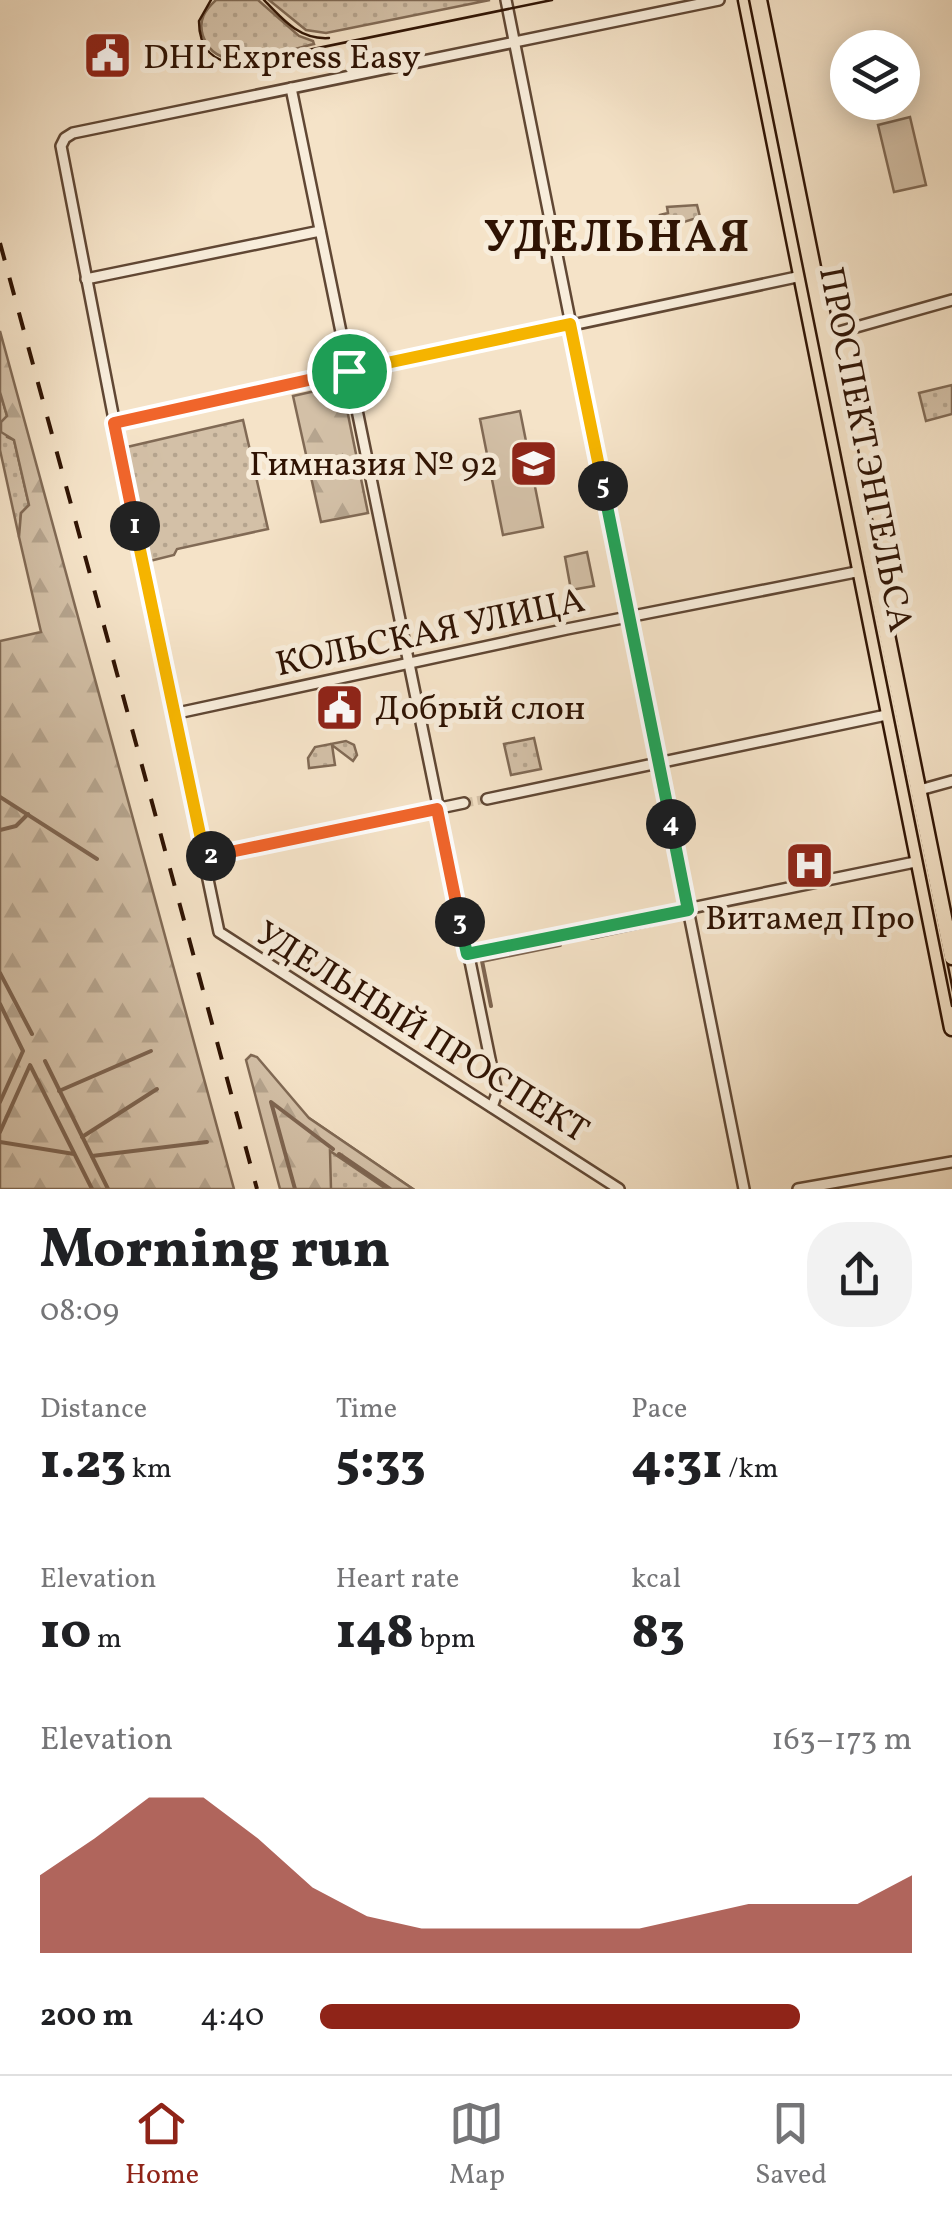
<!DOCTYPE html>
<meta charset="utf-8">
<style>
body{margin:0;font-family:Vollkorn,serif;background:#f2f2f2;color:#202124;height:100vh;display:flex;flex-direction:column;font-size:38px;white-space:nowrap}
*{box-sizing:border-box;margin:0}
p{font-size:32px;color:#757577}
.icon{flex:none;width:55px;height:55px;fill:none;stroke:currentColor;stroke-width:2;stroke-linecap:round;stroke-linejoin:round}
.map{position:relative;height:1189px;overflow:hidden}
.sheet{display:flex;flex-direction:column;background:#fff;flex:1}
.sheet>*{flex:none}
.controls{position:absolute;left:830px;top:30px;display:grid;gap:20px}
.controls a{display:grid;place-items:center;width:90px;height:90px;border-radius:50%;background:#fff;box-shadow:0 5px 25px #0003;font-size:50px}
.pin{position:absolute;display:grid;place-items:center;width:85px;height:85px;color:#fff;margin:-42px;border:5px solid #fff;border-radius:50%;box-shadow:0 2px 10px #0007}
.km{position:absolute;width:50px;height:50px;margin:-25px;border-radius:50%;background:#222;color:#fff;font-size:28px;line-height:50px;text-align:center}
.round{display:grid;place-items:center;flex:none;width:105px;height:105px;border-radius:40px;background:#f2f2f2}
.summary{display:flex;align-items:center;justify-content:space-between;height:170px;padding:0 40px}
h1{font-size:55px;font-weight:800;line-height:75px}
.metrics{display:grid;grid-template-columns:repeat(3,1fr);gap:15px;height:170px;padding:10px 40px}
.metrics div{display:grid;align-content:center}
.metrics b{font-size:50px;font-weight:800}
.metrics small{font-size:28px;font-weight:400}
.metrics p{font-size:28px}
.chart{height:280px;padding:20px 40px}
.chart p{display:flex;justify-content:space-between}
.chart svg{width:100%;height:180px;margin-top:10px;fill:#8f2418;opacity:.7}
ul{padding:0 40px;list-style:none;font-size:32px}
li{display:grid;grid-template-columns:160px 120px 1fr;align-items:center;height:75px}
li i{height:25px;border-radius:12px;background:#8f2418}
.tab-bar{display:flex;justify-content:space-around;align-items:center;height:140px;border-top:2px solid #e0e0e0;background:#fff;font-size:28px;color:#757577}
.tab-bar a{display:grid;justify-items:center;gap:5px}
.tab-bar .selected{color:#8f2418}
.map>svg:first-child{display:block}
.green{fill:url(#green-dots);stroke:#816a55;stroke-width:2.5}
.forest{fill:url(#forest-firs);stroke:#816a55;stroke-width:2.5}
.pitch{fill:#d3c0a7;stroke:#816a55;stroke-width:2.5}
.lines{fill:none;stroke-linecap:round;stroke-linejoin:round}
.stream{stroke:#7e6551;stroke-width:4}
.minor-tunnel{stroke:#d7c4aa;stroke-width:9;stroke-dasharray:9 4.5;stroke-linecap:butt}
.minor-casing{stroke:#604734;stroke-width:14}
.primary-casing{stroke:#2f1303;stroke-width:19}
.minor{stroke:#f8eddb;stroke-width:9}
.primary{stroke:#f5e3c8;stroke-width:14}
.tram{stroke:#2f1303;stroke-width:2.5}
.rail{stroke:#2f1303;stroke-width:4;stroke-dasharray:18 18;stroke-linecap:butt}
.split-1-casing{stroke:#fff;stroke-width:20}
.split-2-casing{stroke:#fff;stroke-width:20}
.split-3-casing{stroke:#fff;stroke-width:20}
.split-4-casing{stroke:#fff;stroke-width:20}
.split-5-casing{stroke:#fff;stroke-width:20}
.split-6-casing{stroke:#fff;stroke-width:20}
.split-1{stroke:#f0652b;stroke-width:12}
.split-2{stroke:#f5b400;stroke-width:12}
.split-3{stroke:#f0652b;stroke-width:12}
.split-4{stroke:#22a559;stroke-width:12}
.split-5{stroke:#22a559;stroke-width:12}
.split-6{stroke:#f5b400;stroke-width:12}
.labels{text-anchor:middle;stroke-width:10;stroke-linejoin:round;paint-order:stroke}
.poi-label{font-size:35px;fill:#2f1303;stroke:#f8eddb;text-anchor:start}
.street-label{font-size:35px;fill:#2f1303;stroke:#f8eddb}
.district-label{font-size:45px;font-weight:bold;letter-spacing:2.5px;fill:#2f1303;stroke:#f8eddb}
</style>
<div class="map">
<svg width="952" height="1189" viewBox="0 0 952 1189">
<defs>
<pattern id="green-dots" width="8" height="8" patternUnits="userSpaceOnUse" patternTransform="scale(2.5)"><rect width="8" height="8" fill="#d3c0a7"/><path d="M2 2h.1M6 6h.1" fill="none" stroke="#b5a48e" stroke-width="1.8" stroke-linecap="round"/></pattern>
<pattern id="forest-firs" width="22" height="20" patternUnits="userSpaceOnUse" patternTransform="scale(2.5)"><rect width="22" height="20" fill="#d3c0a7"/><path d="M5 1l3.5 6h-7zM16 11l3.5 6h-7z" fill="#b5a48e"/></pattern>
</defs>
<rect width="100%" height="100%" fill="#f5e3c8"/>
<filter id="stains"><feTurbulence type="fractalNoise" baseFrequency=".002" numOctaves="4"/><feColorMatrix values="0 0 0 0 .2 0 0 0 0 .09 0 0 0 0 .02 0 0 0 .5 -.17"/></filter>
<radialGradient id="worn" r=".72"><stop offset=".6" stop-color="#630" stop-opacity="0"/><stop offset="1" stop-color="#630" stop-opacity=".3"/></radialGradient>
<!-- green -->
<g class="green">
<path d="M216,0H258L299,36L313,41L314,44C282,51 218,80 203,36C198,20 205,10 216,0Z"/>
<polygon points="269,0 490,0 326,33 306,30"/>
<polygon points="697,205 700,217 677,224 678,229 664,231 660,215 668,213 667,207"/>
<polygon points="952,385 952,414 926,421 919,393"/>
<polygon points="0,392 7,416 7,437 14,440 29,505 21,513 19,537 0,450"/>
<polygon points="243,420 268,529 177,549 174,555 150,561 127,447"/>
<polygon points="534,738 541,769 511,775 504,744"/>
<polygon points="346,741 354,745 357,755 353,761 332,745 335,765 309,768 308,758 315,747"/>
<polygon points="309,1118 413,1189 295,1189"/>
</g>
<!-- forest -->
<g class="forest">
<polygon points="0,331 234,1189 0,1189 0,641 41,632 19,537 21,513 29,505 14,440 1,432 1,422 7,416 0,392"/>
<polygon points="342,385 368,513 321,522 293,396"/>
<polygon points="251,1055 257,1057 309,1118 413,1189 386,1189 330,1151 331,1189 280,1189 246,1060"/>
</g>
<!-- pitch -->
<g class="pitch">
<polygon points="910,117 926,185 894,192 878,125"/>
<polygon points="520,411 543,527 503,535 480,419"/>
<polygon points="587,552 594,586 571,590 565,557"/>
</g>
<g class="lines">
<!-- stream -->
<g class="stream">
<polyline points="0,797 97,859"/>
<polyline points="0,830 16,826 28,814"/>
<polyline points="591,938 669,921"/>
<polyline points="0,973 32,1034"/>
<polyline points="0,1004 23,1051 0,1102"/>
<polyline points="491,1006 482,961 560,945"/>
<polyline points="45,1061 108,1189"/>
<polyline points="59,1091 151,1051"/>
<polyline points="0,1132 30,1065 92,1189"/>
<polyline points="82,1137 157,1089"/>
<polyline points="0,1142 74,1154"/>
<polyline points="339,1154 390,1189"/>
<polyline points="92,1156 207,1142"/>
<polyline points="295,1189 271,1102 333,1149"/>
</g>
<!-- minor-tunnel -->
<polyline class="minor-tunnel" points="464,803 487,799"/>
<defs>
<g id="minor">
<polyline points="506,0 744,1189"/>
<polyline points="291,88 497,1093 492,1107"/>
<polyline points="86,279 320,231"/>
<polyline points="828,335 952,300"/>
<polyline points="114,423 806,275"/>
<polyline points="173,714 567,629 861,571"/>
<polyline points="916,791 952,781"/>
<polyline points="487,799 891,714"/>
<polyline points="205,857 464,803"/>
<polyline points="467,954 920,861"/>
<polyline points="619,1189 219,932 142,564 61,146 65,138 73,133 719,0"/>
<polyline points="798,1189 952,1162"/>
</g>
<g id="primary">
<polyline points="746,0 952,1028"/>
<polyline points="759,0 952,957"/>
</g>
</defs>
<!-- minor casing -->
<use href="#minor" class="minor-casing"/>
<!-- primary casing -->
<use href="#primary" class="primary-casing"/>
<!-- minor -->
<use href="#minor" class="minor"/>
<!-- primary -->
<use href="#primary" class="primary"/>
<!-- tram -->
<g class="tram">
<path d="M211,0L199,21C199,48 213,63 240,64L552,0"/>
<path d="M264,0C283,20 300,40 329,38"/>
<polyline points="749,0 952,1006"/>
</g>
<!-- rail -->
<polyline class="rail" points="0,243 257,1189"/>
</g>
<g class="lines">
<defs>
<polyline id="split-1" points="135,526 114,423 349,371"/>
<polyline id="split-2" points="135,526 205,858 211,856"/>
<polyline id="split-3" points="211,856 437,809 460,922"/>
<polyline id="split-4" points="460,922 467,954 688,910 671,824"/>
<polyline id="split-5" points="603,486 671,824"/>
<polyline id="split-6" points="349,371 570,324 603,486"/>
</defs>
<!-- split-1 casing -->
<use href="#split-1" class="split-1-casing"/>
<!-- split-2 casing -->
<use href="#split-2" class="split-2-casing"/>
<!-- split-3 casing -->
<use href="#split-3" class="split-3-casing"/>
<!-- split-4 casing -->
<use href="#split-4" class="split-4-casing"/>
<!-- split-5 casing -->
<use href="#split-5" class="split-5-casing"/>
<!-- split-6 casing -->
<use href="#split-6" class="split-6-casing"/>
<!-- split-1 -->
<use href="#split-1" class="split-1"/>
<!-- split-2 -->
<use href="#split-2" class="split-2"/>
<!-- split-3 -->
<use href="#split-3" class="split-3"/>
<!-- split-4 -->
<use href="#split-4" class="split-4"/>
<!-- split-5 -->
<use href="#split-5" class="split-5"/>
<!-- split-6 -->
<use href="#split-6" class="split-6"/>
</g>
<!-- icons -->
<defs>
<symbol id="civic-square" viewBox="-11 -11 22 22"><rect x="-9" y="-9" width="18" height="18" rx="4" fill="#8f2418" stroke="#f8eddb"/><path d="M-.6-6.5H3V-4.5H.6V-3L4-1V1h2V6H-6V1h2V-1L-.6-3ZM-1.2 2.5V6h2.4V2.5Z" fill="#fff"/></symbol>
<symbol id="school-square" viewBox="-11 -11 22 22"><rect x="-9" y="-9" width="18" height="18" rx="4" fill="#8f2418" stroke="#f8eddb"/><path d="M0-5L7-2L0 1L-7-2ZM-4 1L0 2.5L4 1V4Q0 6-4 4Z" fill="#fff"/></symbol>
<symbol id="hospital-square" viewBox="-11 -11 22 22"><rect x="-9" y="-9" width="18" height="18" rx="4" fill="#8f2418" stroke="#f8eddb"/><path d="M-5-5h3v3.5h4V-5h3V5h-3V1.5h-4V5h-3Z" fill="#fff"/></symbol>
</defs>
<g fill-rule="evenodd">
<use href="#civic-square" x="80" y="28" width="55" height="55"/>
<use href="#school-square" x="506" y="436" width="55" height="55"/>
<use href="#civic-square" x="312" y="680" width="55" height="55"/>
<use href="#hospital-square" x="782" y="838" width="55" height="55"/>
</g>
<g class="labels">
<!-- poi labels -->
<g class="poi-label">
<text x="143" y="68">DHL Express Easy</text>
<text x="498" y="475" text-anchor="end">Гимназия № 92</text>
<text x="375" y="719">Добрый слон</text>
<text x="810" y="929" text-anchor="middle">Витамед Про</text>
</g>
<!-- street labels -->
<g class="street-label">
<text transform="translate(867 449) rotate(79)" y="12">ПРОСПЕКТ ЭНГЕЛЬСА</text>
<text transform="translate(430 631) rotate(-12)" y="12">КОЛЬСКАЯ УЛИЦА</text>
<text transform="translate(423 1031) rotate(32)" y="12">УДЕЛЬНЫЙ ПРОСПЕКТ</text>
</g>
<!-- district labels -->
<g class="district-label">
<text x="618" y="251">УДЕЛЬНАЯ</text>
</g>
</g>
<rect width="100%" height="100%" filter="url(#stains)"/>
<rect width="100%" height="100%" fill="url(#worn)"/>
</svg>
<div class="controls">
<a><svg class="icon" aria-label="layers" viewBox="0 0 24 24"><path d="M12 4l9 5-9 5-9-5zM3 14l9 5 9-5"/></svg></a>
</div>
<div class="pin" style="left:349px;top:371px;background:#1e9e55"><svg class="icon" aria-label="arrive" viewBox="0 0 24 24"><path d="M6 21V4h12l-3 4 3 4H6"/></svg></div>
<b class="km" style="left:135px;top:526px">1</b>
<b class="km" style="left:211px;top:856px">2</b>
<b class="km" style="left:460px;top:922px">3</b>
<b class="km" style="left:671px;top:824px">4</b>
<b class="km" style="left:603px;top:486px">5</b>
</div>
<section class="sheet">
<div class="summary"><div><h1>Morning run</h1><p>08:09</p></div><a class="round"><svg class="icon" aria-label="share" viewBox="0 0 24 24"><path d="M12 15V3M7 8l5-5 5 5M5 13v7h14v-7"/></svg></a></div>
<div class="metrics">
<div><p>Distance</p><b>1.23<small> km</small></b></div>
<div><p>Time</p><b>5:33</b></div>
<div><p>Pace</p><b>4:31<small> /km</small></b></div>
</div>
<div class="metrics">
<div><p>Elevation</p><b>10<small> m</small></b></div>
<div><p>Heart rate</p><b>148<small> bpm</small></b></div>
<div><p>kcal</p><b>83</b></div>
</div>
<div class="chart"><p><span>Elevation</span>163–173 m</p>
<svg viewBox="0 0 160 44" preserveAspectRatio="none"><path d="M0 44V25L10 16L20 6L30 6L40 16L50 28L60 35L70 38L80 38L90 38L100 38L110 38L120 35L130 32L140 32L150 32L160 25V44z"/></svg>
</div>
<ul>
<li><b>200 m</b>4:40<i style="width:81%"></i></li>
</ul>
</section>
<nav class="tab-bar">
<a class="selected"><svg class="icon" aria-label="home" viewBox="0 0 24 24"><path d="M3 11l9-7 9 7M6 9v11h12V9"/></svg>Home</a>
<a><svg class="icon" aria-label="map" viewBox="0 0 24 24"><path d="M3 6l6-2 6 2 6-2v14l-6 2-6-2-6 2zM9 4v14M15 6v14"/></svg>Map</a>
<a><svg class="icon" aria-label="saved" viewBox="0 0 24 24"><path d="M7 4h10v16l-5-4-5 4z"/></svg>Saved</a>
</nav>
